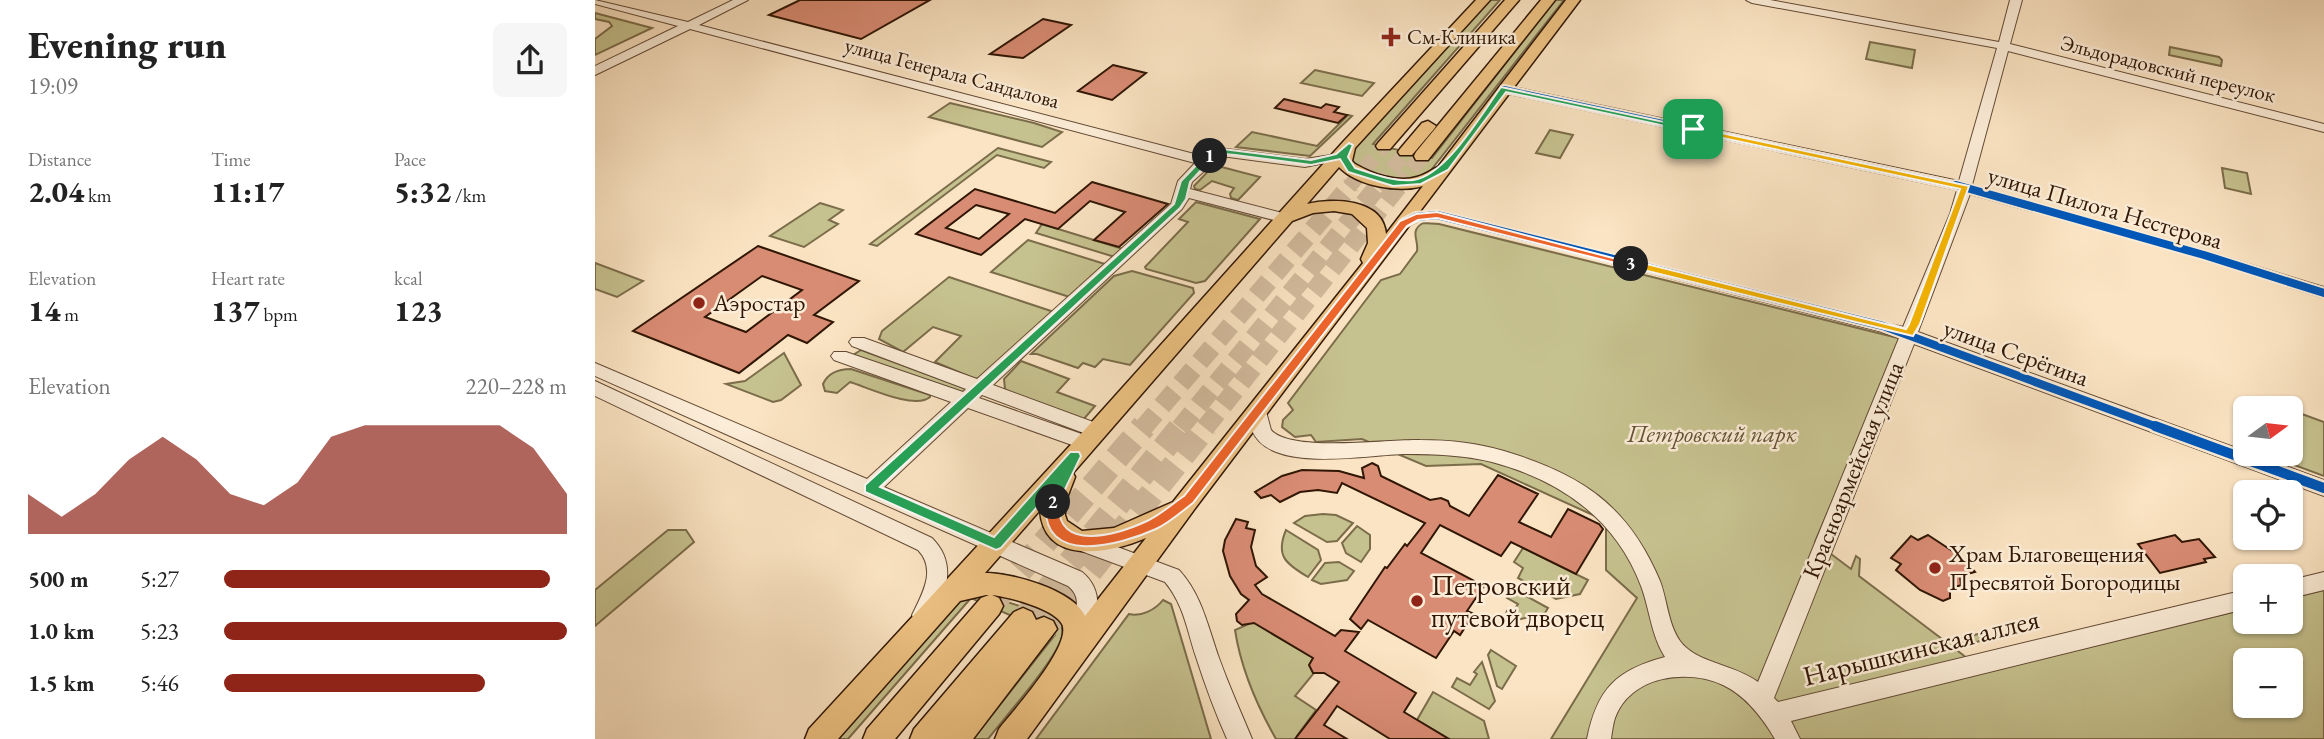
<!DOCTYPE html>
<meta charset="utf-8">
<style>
body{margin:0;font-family:"EB Garamond",serif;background:#f6f6f6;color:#222;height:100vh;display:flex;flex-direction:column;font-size:26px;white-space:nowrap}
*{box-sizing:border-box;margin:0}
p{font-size:23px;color:#767676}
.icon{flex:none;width:38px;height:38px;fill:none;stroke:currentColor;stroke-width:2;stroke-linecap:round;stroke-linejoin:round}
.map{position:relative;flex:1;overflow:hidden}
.sheet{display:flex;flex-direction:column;background:#fff;width:595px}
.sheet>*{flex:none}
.needle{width:46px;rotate:75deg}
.tools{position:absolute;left:1638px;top:396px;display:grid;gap:14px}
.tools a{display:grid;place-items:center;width:70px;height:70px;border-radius:10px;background:#fff;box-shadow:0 2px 5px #0004;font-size:35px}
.pin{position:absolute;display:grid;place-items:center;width:60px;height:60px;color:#fff;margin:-30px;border-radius:14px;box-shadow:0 4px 10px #0006}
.km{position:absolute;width:35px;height:35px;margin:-18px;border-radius:50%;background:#222;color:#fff;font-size:19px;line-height:35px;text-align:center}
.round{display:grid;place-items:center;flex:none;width:74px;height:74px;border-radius:10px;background:#f6f6f6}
.summary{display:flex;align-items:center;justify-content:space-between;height:119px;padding:0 28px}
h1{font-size:38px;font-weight:800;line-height:52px}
.stats{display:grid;grid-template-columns:repeat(3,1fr);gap:10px;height:119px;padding:7px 28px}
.stats div{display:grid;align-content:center}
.stats b{font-size:30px;font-weight:800}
.stats small{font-size:19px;font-weight:400}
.stats p{font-size:19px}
.chart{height:196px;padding:14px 28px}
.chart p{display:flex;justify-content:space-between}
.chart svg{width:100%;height:126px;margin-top:7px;fill:#8f2418;opacity:.7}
ul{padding:0 28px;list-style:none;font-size:23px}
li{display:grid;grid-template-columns:112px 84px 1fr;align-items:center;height:52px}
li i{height:18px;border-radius:9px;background:#8f2418}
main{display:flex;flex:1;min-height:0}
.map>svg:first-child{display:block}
.green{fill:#c6c28f;stroke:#7b6c4a;stroke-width:2;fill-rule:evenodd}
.building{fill:#d98c74;stroke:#301604;stroke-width:2;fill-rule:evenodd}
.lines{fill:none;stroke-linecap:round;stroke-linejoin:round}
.major-tunnel-far2{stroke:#d2bb9d;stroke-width:15;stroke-dasharray:15 8;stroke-linecap:butt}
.major-tunnel-far1{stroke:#d2bb9d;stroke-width:19;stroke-dasharray:19 10;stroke-linecap:butt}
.major-tunnel{stroke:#d2bb9d;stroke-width:25;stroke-dasharray:25 12;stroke-linecap:butt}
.minor-casing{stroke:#634a34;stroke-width:2}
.major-casing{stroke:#301604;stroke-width:3}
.minor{fill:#fcedd8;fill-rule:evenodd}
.major{fill:#eec282;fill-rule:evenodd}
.cycleway-far2-casing{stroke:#fcedd8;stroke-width:10}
.cycleway-far1-casing{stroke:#fcedd8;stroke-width:12}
.cycleway-casing{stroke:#fcedd8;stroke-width:15}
.cycleway-far2{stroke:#0057b8;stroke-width:6}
.cycleway-far1{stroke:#0057b8;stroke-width:8}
.cycleway{stroke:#0057b8;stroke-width:10}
.split-1{fill:#22a559;stroke:#fff;stroke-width:2}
.split-2{fill:#22a559;stroke:#fff;stroke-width:2}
.split-3{fill:#f0652b;stroke:#fff;stroke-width:2}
.split-4{fill:#f5b400;stroke:#fff;stroke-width:2}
.poi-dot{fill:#8f2418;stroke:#fcedd8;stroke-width:2.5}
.labels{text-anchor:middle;stroke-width:5;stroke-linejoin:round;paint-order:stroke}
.far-poi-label{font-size:21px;fill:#301604;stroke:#fcedd8;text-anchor:start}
.far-street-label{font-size:21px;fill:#301604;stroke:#fcedd8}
.street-label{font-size:24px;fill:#301604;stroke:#fcedd8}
.poi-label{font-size:24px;fill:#301604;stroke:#fcedd8;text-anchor:start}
.park-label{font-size:24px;font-style:italic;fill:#645235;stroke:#fcedd8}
.near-poi-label{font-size:28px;fill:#301604;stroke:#fcedd8;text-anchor:start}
.near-street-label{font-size:28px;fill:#301604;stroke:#fcedd8}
</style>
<main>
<section class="sheet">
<div class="summary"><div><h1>Evening run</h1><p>19:09</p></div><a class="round"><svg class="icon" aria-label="share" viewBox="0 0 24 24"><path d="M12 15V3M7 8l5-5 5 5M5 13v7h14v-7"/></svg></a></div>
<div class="stats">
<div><p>Distance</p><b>2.04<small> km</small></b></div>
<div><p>Time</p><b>11:17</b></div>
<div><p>Pace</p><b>5:32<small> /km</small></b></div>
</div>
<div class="stats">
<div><p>Elevation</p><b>14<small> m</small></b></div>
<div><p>Heart rate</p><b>137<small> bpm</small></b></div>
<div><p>kcal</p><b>123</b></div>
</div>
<div class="chart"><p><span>Elevation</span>220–228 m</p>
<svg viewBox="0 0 160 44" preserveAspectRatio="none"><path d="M0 44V30L10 38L20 30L30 18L40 10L50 18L60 30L70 34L80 26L90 10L100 6L110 6L120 6L130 6L140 6L150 14L160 30V44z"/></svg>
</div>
<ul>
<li><b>500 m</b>5:27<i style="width:95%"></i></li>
<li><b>1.0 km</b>5:23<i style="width:100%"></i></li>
<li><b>1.5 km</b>5:46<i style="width:76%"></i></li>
</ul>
</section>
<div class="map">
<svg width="1729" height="739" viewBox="0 0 1729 739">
<rect width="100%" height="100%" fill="#fbe4c3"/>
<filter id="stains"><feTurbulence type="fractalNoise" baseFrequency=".00286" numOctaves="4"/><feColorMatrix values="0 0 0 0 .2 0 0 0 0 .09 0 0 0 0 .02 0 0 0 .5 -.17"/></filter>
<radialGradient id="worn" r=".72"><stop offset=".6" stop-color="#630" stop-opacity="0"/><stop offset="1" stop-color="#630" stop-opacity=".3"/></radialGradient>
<!-- green -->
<g class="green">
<path d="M895,0H905L778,144L837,158L960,0H969L833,174C809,184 779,178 757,165L755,154L758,150Z"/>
<polygon points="0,13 57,28 0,55 0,39 17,26 14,22 0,19"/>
<polygon points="1275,42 1320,50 1317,68 1271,59"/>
<polygon points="1575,47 1624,57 1627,60 1626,66 1574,55"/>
<polygon points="720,70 779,83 767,96 706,83"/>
<polygon points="355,103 439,123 467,132 447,147 334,117"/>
<polygon points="753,115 757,116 715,156 641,147 657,132 722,146"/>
<polygon points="955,130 978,135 965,158 941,153"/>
<polygon points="403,148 456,162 449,168 402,155 282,246 275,244"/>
<polygon points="619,165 665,177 643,200 636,198 635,194 639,188 617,181 605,190 600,189 599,186"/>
<polygon points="1627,168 1652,173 1656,194 1630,188"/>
<polygon points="601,202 665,219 610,281 601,283 551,269 550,267 593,222 584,219"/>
<polygon points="225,203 248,210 234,220 243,224 209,247 175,236"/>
<path d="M828,223L844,224L1307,339L1220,542L1256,569L1261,556L1265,559L1264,576L1351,642L1383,634L1400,637L1359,648L1390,672L1650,609V621H1696V598L1729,590V739H956L1042,598L1011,570V521L886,464L831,466L767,439L721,442L716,435L700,437L687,427L688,420L698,410L693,403L786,280L805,274L822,251C824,240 814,231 828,223ZM1650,660H1696V705H1650Z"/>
<polygon points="447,224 528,249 520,257 441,233"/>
<polygon points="433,240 513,265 478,298 396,272"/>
<polygon points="0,263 48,281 22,297 0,289"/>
<polygon points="537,271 598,288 599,293 535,365 508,359 500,367 488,363 483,368 442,354 436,354 519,276"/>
<polygon points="354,277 459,312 387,378 380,379 340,362 366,336 338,327 308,352 284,339 287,331"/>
<polygon points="266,350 378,391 373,396 258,355"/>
<polygon points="189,353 206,385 186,400 178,402 131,384 150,381"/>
<polygon points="426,361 474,379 462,392 500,406 488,420 414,392 410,389 409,379"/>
<path d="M256,369L335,395V397C320,410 274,388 255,382L242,393L230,391L228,384C233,373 244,369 256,369Z"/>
<polygon points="1696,410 1729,422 1729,476 1667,453 1696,453"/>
<polygon points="728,514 741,515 758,523 742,541 732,542 699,523 710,516"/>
<polygon points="762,526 775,535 775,549 766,562 751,553 747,543"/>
<polygon points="73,530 91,530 99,542 0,626 0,590"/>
<path d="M691,530L723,550L726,560L713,577C691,564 680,556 691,530Z"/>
<polygon points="928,548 993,580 985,594 961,599 923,578 928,568 919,562"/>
<polygon points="744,562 759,571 752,580 726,584 717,580 730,563"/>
<polygon points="918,589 953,608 950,613 906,624 912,611 917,613 923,604 912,598"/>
<path d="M391,595L458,617C464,622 469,627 467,636C463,658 409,718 393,739H378L460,635L376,598L253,739H239L360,603L370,597Z"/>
<path d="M568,600L576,604L616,739H441L534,614C546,617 560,610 568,600Z"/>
<path d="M658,622L718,658L719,673L700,696L721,710L702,736L705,739H681C661,704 646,669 640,630Z"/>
<polygon points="896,650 921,666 907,689 902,686 893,655"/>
<polygon points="887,662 900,701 894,709 857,687 862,678 875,685 882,674 879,672"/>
<polygon points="838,692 889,721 894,739 854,739 822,720"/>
</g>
<!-- building -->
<g class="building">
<polygon points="205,0 335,0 266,39 174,15"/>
<polygon points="448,19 476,25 428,58 395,54"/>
<polygon points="518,65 551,73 517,100 483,91"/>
<polygon points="689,99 726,108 731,104 744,107 739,112 752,115 743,123 680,108"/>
<path d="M497,182L573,204L524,247L499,240L530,212L495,201L463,229L430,219L386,255L321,234L380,189L460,213ZM381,205L414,214L384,239L351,228Z"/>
<path d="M163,246L264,281L219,315L238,322L212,343L193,335L144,373L38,331ZM167,276L207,290L151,332L110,317Z"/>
<polygon points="777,463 783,466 786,476 835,500 846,498 853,501 855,506 874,516 903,475 943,494 924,522 956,537 973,509 1004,524 1008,529 981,574 916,542 906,556 845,525 826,553 889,586 872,611 879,614 865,635 859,631 841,658 773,620 766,629 755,619 790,567 792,568 810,544 812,546 830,523 747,483 742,493 723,490 705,492 685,502 676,495 666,498 660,492 687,476 707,470 744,471 769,478 767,468"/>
<polygon points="641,519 653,522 651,528 660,530 656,547 661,566 672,577 660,585 667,594 740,636 746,630 764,632 750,651 821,693 809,712 854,739 795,739 742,706 729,725 752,739 700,739 744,682 729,673 718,673 714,665 718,658 659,623 647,625 642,621 641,614 654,600 646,594 635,576 628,551 630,540"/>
<polygon points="1333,535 1368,558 1380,572 1365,576 1366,585 1355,589 1355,598 1348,601 1325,590 1301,570 1306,564 1296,558 1316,536 1323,540"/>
<polygon points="1580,535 1587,542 1604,539 1620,557 1609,559 1611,562 1565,573 1543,544"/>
</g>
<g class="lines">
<!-- major-tunnel-far2 -->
<g class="major-tunnel-far2">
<polyline points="754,187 789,146"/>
<polyline points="782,187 811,152"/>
<polyline points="802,187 827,156"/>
</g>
<!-- major-tunnel-far1 -->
<g class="major-tunnel-far1">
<polyline points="548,428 756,185"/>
<polyline points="585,428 784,185"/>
<polyline points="610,428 804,185"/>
</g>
<!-- major-tunnel -->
<g class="major-tunnel">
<polyline points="401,599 549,426"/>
<polyline points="428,620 587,426"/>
<polyline points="449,629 611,426"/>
</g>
<defs>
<g id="minor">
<path d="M0,0L93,22L138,0H153L104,25L607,156L624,148L710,159L749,153V159L710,167L626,156L597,182L595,189L695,215L697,218L695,221L690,223L594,198L587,209L398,385L509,426L511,431L509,436L502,438L387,395L384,398L498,438L500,443L498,448L491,450L373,408L289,487L487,572C510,591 503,617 493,640L485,643L477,640C468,621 495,604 473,586L0,376V363L272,479L356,402L239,360L236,356L239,352H251L368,392L371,389L257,346L254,342L257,338H269L382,379L576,204L583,181L600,163L95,29L0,75V66L83,26L0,4Z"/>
<path d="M1151,0H1175L1404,42L1415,0H1427L1415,44L1729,124V132L1413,51L1377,185L1614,252L1729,287V298L1604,258L1375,194L1323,332L1729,480V496L1319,344L1179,698L1183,702L1650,590V609L1196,721L1205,739H1180C1167,717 1151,696 1128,685C1092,668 1035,676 1020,718C1018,724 1017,732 1016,739H992C1002,689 1021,670 1070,657C1056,635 1055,610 1046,586C1021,519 965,480 897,462C869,455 840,454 812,454C773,454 674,475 657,430C654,422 652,412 657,404H669L676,430C696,453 793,439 825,440C854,440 882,443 909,451C986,474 1033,505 1065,581C1072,599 1073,624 1085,641C1101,663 1139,664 1163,682L1304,338L1284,331L842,219L824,221L809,228L802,223L816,214L842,211L1308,327L1355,214L1362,190L909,93L903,89L909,85L1364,181L1402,48L1157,3Z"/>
<path d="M0,381L337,538C363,564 351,594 336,622L328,625L320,622L317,615C327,594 342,570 323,550L0,396Z"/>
<path d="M485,533L584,570C607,595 613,627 624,658C634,686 646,712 657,739H632C620,712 610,685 601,657C592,630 589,605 570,582L478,548L475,542L478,536Z"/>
<polygon points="1729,572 1729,590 1696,598 1696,580"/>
</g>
<g id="major">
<path d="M881,0H895L760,148L757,161L760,164C777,174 802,183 822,177C830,175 836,170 843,167L971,0H985L601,507L432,739H400L404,729C418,711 478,645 467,624C458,608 413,597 397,595L404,598L408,606L404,614L300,739H268L272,729L386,598L394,595H391L365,601L243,739H210L214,729L494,425L748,142ZM744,167C762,186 803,193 828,186L791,234C788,198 737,198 712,204ZM739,211L757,214L772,228L773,243L766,259L768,263L578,502L519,528L487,531L472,521L470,515V503L480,477L478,473L697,221L718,213ZM445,510C449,567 516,553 551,538L490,616C478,590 417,573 390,573Z"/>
<polygon points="910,0 924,0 795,149 783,149 781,146 783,143"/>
<polygon points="946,0 960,0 833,160 821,160 819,156 821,152"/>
<polygon points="833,121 841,126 839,129 817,155 805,155 803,152 805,149 827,123"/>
<polygon points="428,608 437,612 441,620 449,617 458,621 462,629 378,739 315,739 319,729 419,612"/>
</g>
</defs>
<!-- minor casing -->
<use href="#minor" class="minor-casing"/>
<!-- major casing -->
<use href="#major" class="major-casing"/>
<!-- minor -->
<use href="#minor" class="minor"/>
<!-- major -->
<use href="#major" class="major"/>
<defs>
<polyline id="cycleway-far2" points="909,89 1367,187"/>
<g id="cycleway-far1">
<polyline points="1361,185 1609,255 1729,293"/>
<polyline points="809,223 821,217 842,215 1288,326 1565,428"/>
</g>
<polyline id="cycleway" points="1560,426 1729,488"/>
</defs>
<!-- cycleway-far2 casing -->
<use href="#cycleway-far2" class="cycleway-far2-casing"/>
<!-- cycleway-far1 casing -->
<use href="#cycleway-far1" class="cycleway-far1-casing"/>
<!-- cycleway casing -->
<use href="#cycleway" class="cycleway-casing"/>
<!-- cycleway-far2 -->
<use href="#cycleway-far2" class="cycleway-far2"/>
<!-- cycleway-far1 -->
<use href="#cycleway-far1" class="cycleway-far1"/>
<!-- cycleway -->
<use href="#cycleway" class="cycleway"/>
</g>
<!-- split-1 -->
<path class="split-1" d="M906,87L1102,129L1098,132L911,92L853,170L826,184L798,186L753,172L745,159L716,165L640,155L629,154L615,159L610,156L628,149L716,160L741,154L754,143L758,145L753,157L760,168C779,174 798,182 818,180C851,176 887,113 906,87Z"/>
<!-- split-2 -->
<polygon class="split-2" points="612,154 619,156 595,182 591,199 585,208 285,487 399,537 475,452 484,452 486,456 462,506 458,508 451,502 458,489 406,548 401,550 270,492 270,485 579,204 586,181"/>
<!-- split-3 -->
<path class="split-3" d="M842,212L1041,264L1036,267L842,218L823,220L812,226L598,503C586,512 574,523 561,529C526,545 445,568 451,502L458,497L464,502C460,554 524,534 552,521C565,515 577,504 589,496L805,221L821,214Z"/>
<!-- split-4 -->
<polygon class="split-4" points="1098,127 1374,186 1325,324 1318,336 1032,266 1031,264 1036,260 1311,329 1314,324 1365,189 1095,131"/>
<!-- markers -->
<g class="poi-dot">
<path d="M792.5 26.5h7v7h7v7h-7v7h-7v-7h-7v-7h7z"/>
<circle cx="104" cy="303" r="7"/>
<circle cx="1340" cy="568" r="7"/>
<circle cx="822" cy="601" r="7"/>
</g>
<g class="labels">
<!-- far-poi labels -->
<g class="far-poi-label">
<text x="812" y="44">См-Клиника</text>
</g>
<!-- far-street labels -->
<g class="far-street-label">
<text transform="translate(1573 69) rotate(14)" y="7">Эльдорадовский переулок</text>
<text transform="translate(357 73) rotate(15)" y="7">улица Генерала Сандалова</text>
</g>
<!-- street labels -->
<g class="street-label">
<text transform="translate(1510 208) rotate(16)" y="8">улица Пилота Нестерова</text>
<text transform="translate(1421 353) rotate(20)" y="8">улица Серёгина</text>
<text transform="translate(1258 470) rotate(-68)" y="8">Красноармейская улица</text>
</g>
<!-- poi labels -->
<g class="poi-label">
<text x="118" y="311">Аэростар</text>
<text x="1354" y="562">Храм Благовещения<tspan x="1354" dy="28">Пресвятой Богородицы</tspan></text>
</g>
<!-- park labels -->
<g class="park-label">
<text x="1117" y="442">Петровский парк</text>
</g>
<!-- near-poi labels -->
<g class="near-poi-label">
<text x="836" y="595">Петровский<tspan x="836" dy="32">путевой дворец</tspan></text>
</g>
<!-- near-street labels -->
<g class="near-street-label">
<text transform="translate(1326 647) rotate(-14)" y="10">Нарышкинская аллея</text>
</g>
</g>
<rect width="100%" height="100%" filter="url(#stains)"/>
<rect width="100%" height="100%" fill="url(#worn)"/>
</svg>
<div class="tools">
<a><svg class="needle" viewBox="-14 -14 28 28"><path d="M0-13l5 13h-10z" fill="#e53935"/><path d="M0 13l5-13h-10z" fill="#767676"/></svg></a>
<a><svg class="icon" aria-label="locate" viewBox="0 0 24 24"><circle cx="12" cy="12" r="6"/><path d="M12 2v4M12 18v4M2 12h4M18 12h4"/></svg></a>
<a>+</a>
<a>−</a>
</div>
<div class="pin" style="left:1098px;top:129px;background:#1e9e55"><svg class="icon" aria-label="arrive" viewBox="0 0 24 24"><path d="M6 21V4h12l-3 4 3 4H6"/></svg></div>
<b class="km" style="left:615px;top:156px">1</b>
<b class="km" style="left:458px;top:502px">2</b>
<b class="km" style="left:1036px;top:264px">3</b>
</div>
</main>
